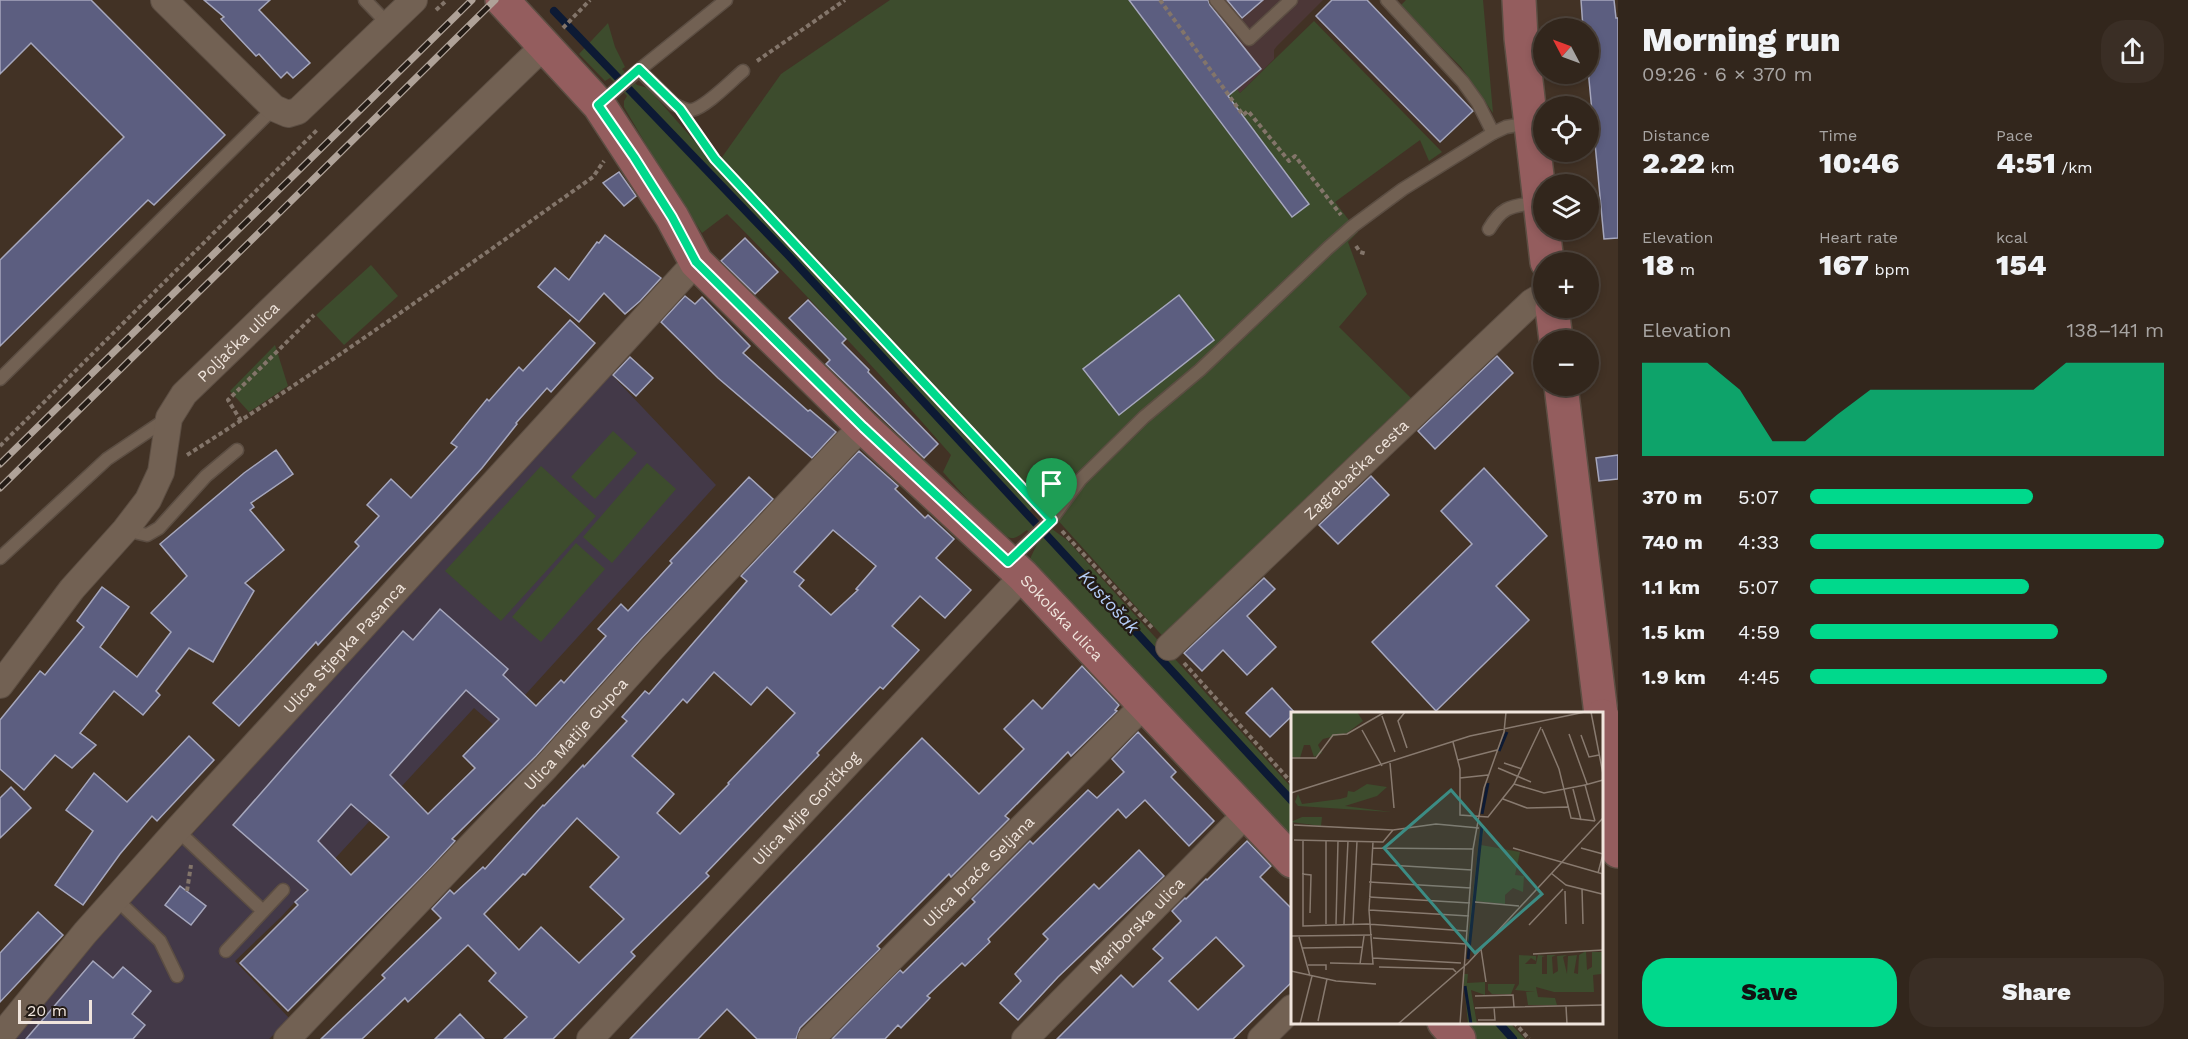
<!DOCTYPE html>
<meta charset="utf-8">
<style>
body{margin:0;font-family:"Work Sans",sans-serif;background:#3a2e25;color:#f1f3f6;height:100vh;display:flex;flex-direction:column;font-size:22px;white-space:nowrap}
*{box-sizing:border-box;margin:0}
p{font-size:20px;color:#a8a5a3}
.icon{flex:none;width:33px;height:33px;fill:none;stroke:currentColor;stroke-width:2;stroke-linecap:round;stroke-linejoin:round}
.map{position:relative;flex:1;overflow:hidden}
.drawer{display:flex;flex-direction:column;background:#32261c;width:570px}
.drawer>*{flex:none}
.needle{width:39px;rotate:311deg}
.tools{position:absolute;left:1533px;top:18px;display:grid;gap:12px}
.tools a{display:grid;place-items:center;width:66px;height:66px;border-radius:50%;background:#32261c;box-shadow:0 3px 9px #0003,0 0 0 2px #4d433b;font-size:30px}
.scale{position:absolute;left:18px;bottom:15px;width:74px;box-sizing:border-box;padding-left:6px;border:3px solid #f0e5dd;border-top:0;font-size:16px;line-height:21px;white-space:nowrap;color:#f0e5dd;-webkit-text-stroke:4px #231b15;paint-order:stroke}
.pin{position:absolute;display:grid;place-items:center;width:51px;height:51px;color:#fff;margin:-62px -26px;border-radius:50% 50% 50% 0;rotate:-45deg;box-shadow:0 0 6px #0007}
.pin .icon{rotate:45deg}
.round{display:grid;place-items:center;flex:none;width:63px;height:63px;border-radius:24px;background:#3a2e25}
.headline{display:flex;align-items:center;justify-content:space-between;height:102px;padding:0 24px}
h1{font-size:33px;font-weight:800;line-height:45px}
.stats{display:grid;grid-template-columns:repeat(3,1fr);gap:9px;height:102px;padding:6px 24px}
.stats div{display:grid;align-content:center}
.stats b{font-size:30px;font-weight:800}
.stats small{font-size:16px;font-weight:400}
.stats p{font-size:16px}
.chart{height:168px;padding:12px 24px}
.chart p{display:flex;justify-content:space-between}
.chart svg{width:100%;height:108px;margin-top:6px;fill:#00d98c;opacity:.7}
.cta{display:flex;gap:12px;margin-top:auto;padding:12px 24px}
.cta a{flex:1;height:69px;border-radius:24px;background:#00d98c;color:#111;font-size:24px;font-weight:800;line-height:69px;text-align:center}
.cta a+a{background:#3a2e25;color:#f1f3f6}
ul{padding:0 24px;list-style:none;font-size:20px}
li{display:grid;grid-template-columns:96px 72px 1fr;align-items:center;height:45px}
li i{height:15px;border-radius:8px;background:#00d98c}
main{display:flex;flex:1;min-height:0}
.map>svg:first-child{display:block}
.industrial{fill:#4c3737}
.education{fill:#433948}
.green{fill:#3d4c2d}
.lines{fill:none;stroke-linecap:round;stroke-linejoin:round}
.stream{stroke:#0d1a34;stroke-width:8}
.building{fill:#5c5e80;stroke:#a6a7bd;stroke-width:1.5;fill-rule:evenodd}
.lane-casing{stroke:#5c4e43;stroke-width:15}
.street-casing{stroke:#5c4e43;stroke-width:28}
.secondary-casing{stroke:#5c4e43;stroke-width:36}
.path{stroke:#83756a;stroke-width:4;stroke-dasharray:4.5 3;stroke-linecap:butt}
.lane{stroke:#726153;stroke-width:12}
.street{stroke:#726153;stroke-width:26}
.secondary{stroke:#945d5e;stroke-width:33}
.rail-casing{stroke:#afa298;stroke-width:7}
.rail{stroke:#231b15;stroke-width:4.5;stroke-dasharray:14;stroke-linecap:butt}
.route-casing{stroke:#fff;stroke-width:12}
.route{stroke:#00d98c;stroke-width:8}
.labels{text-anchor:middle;stroke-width:4.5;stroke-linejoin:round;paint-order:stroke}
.street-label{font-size:16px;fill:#f0e5dd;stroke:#231b15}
.water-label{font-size:18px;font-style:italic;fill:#b4ccf8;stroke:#231b15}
.inset-river{fill:none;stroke:#0d1a34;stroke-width:3}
.inset-road{fill:none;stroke:#887a6f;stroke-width:1.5}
.view{fill:#3c8c84;fill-opacity:0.15;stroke:#3c8c84;stroke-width:3}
.inset-edge{fill:none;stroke:#f0e5dd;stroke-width:3}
</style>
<main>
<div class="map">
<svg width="1618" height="1039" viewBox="0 0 1618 1039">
<rect width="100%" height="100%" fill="#423225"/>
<!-- industrial -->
<polygon class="industrial" points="1169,0 1323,0 1277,46 1274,50 1274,59 1240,93"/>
<!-- education -->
<polygon class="education" points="609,372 716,485 496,727 474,708 281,917 235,961 290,1019 269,1039 15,1039 86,952 131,902"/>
<!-- green -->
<g class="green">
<polygon points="890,0 1169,0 1240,93 1314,21 1442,152 1429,161 1420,140 1335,202 1358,232 1348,242 1367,294 1339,327 1415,402 1167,641 1054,516 720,160 781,74"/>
<polygon points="1406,0 1483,0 1493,113 1461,67 1400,6"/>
<path d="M608,23L615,47L625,67L622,69L637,85L648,88L739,192L1004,473L1033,507L1029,512L1048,534L1052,529L1067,540L1292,788V844L1029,561L1038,542L1027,530C1022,533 1017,539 1011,538C999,537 954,484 943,472L951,455C879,372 804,292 727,214L702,233L661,170L624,107V101L627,96L610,78L605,81L579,54Z"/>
<polygon points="371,265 398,296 344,345 316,315"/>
<polygon points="275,345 288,386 249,412 230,391"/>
<polygon points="613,431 637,453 595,499 571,477"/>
<polygon points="647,463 676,489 612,563 583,537"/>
<polygon points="541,466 596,516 501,621 445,571"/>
<polygon points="576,543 605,569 541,642 512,617"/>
<polygon points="1460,1023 1510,1023 1525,1039 1475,1039"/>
</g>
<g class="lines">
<!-- stream -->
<g class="stream">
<polyline points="554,11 788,255 1292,801"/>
<polyline points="1498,1022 1513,1039"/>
</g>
</g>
<!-- building -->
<g class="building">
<polygon points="0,0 91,0 225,135 154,205 148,200 0,346 0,260 124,137 31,43 0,74"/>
<polygon points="204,0 270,0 259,10 310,63 293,78 287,72 281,78 259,54 256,56 221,19 224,17"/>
<polygon points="1129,0 1208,0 1210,5 1261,69 1228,96 1309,204 1292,217"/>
<polygon points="1227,0 1263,0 1242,18"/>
<polygon points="1332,0 1367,0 1473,111 1440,142 1316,16"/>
<polygon points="1581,0 1614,0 1616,18 1618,18 1618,238 1604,239 1588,69 1588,28 1583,28"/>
<polygon points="619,172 636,196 624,206 603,183"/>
<polygon points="605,235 661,278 640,301 625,314 604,293 579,322 538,287 555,268 569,280 597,242 599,243"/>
<polygon points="745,238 778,272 755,294 721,261"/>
<polygon points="1179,295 1214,340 1119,415 1083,369"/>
<polygon points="685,296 695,304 702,297 750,346 743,353 808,411 810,410 836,432 812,458 718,378 661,322"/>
<polygon points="808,300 846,339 842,343 869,370 868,372 938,444 924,458 826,364 830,360 789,318"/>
<polygon points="570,320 595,343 551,392 547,388 516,423 517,424 482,468 435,520 318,645 316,642 239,726 213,703 359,546 355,542 379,516 367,505 391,479 411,498 457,447 451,443 487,399 489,401 519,367 523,371"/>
<polygon points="1497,356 1513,373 1435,449 1418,431"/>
<polygon points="630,357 653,378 636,396 613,375"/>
<polygon points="276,450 293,474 251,503 254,507 250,510 284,550 245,583 254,591 213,662 189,648 156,691 160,695 143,715 114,691 80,733 96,745 72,768 55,755 24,790 0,769 0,720 40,671 45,675 84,627 77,621 102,587 129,607 100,647 137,677 171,632 151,613 187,576 160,544 244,473"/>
<path d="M859,451L898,486L895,489L925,518L928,515L954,539L936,558L971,590L945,618L920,596L892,626L919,650L883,689L880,687L817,753L819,755L706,873L709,876L631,952L635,956L553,1039H504L527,1017L489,981L496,973L468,945L408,1002L405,998L362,1039H321L385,978L382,975L441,918L432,909L450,890L454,894L483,867L485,869L543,805L544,806L583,765L584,767L627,721L622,717L645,691L649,694L747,581L741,576ZM833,530L876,566L856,589L858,590L831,615L799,586L804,580L794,572ZM714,672L751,705L767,687L795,713L728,783L729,784L680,834L657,813L674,794L632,756L683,699L687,703ZM577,818L619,857L590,887L624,919L579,963L541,927L519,950L484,914L523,874L525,875Z"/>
<polygon points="1618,455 1618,479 1599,481 1596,458"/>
<polygon points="1484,468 1547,536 1496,586 1529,620 1436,711 1372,642 1472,544 1441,511"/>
<polygon points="1371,476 1389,495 1338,544 1319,525"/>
<path d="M749,477L773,499L641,639L536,756L452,839L455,841L429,869L288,1011L240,963L298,905L295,902L308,890L233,825L403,631L413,640L440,609L508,669L503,675L536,706L561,680L564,683L606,636L598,629L621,604L628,611L672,563L670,561ZM466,690L499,719L463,756L475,768L428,814L390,775ZM351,804L389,837L351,875L318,841Z"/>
<polygon points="1264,578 1275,589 1247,616 1276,647 1247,675 1223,650 1202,671 1184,653"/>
<polygon points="1082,666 1119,705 1115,710 1117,711 1071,756 1068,752 1005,816 1009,819 951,877 949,874 877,946 880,949 800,1028 796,1039 757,1039 727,1009 698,1039 630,1039 922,738 979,794 1024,749 1004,729 1033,700 1042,709"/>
<polygon points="1272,688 1295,713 1270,737 1246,713"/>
<polygon points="1138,732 1176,772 1171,777 1214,821 1189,846 1145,800 1126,818 1118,809 988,939 990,942 965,966 962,963 927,996 930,998 901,1028 898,1025 885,1039 832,1039 900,970 903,973 975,902 972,899 1030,841 1033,844 1088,790 1097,798 1124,772 1112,759"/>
<polygon points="189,736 214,760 157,821 152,816 120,854 83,905 55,885 93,831 66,810 94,773 127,802"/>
<polygon points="11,787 31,808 0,838 0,798"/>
<path d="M1247,841L1271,866L1260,877L1293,910V981L1233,1039H1057L1121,975L1133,987L1163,958L1153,949L1181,921L1172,911L1185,898L1186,899L1206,879L1207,880ZM1216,937L1244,966L1198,1010L1169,981Z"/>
<polygon points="1139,850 1164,876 1058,977 1018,1020 1000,1003 1021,981 1015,974 1048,939 1043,934 1094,884 1099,889"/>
<polygon points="180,886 206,906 191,925 165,905"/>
<polygon points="38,912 63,935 0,1002 0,953"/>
<polygon points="93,961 113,978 123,967 151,991 132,1014 145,1025 133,1039 26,1039"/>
<polygon points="460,1014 484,1039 435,1039"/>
</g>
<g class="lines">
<defs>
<g id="lane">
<polyline points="365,0 389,25"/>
<polyline points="1216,0 1249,39 1291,0"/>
<polyline points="1387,0 1463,82 1478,103 1493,133"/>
<polyline points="639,70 726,0"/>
<path d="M599,104L639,70L674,104C679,107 686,111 692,110C706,107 731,81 743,71"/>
<path d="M1489,229C1504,204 1512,207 1539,202"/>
<polyline points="0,379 274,108"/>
<polyline points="125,530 147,535 159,528 206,476 237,450"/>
<polyline points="0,558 107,459 168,418"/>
<polyline points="1008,562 1051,520 1080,480 1144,417 1200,370 1328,248 1353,226 1403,189 1493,133 1506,127 1529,123"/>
<polyline points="177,830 263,911"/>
<polyline points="116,899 160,941 177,976"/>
<polyline points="226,951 283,890"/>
</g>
<g id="street">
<polyline points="164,0 274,108 288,114 298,111 414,0"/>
<path id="s1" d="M1169,647L1532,302L1544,295"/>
<path id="s2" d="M0,685L72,589L125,530L148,500L161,472L169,418L184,394L543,47"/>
<path id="s3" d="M0,1037L85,933L177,830L696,262"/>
<path id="s4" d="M287,1039L546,767L652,649L848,441L863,427"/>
<path id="s5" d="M590,1039L1023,576"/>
<path id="s6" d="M811,1039L1145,704"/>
<path id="s7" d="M1025,1039L1247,813"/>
<polyline points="1261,1039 1292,1008"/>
</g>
<g id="secondary">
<path id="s8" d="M502,0L599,105L672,217L696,262L863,427L1023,576L1292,861"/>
<polyline points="1519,0 1521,38 1547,262"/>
<polyline points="1552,308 1556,340"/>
<polyline points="1561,386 1601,714"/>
<polyline points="1602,716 1618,851"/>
<polyline points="1444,1022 1459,1039"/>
</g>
</defs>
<!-- lane casing -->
<use href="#lane" class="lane-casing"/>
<!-- street casing -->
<use href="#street" class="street-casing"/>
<!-- secondary casing -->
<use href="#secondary" class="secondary-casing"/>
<!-- path -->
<g class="path">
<polyline points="1160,0 1243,115 1248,111 1289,161 1295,156 1341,215"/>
<polyline points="436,10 447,0"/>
<polyline points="563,28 590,0"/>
<polyline points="757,61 845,0"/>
<polyline points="694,128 715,159 1040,508"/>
<polyline points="1356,246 1360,252 1367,254"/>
<polyline points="241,421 228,400 314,315"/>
<polyline points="0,446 317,130"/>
<path d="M187,455C326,367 459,272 593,177L604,161"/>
<polyline points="1062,531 1153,629"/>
<polyline points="1184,663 1292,783"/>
<polyline points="187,891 191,865"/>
<polyline points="1514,1022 1529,1039"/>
</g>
<!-- lane -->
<use href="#lane" class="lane"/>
<!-- street -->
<use href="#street" class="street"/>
<!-- secondary -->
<use href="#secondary" class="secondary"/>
<defs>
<g id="rail">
<polyline points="0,464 472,0"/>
<polyline points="0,488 495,0"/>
</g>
</defs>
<!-- rail casing -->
<use href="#rail" class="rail-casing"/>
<!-- rail -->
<use href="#rail" class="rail"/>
</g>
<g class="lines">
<defs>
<polygon id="route" points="639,69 680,109 715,159 1052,520 1008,562 863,427 696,262 672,217 634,157 598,105"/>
</defs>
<!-- route casing -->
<use href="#route" class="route-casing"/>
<!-- route -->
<use href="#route" class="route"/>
</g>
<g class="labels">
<!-- street labels -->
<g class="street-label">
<text dy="6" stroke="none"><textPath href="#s2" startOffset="426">Poljačka ulica</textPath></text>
<text dy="6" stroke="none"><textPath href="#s1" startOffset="258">Zagrebačka cesta</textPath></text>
<text dy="6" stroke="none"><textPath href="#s8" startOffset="838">Sokolska ulica</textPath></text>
<text dy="6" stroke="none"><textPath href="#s3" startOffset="520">Ulica Stjepka Pasanca</textPath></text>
<text dy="6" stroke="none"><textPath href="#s4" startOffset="420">Ulica Matije Gupca</textPath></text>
<text dy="6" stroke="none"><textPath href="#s5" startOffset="316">Ulica Mije Goričkog</textPath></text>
<text dy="6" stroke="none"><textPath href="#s6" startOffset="237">Ulica braće Seljana</textPath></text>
<text dy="6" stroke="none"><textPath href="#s7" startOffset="159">Mariborska ulica</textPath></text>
</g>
<!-- water labels -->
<g class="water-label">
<text transform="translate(1109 602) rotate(47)" y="6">Kustošak</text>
</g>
</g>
<!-- overview -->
<g transform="translate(1291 712)">
<rect width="312" height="312" fill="#423225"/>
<path d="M0,0H66L72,9L56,21L32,27L27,33L31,41L23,45L19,33H13L9,46L0,45ZM76,72L96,75L86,84L54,94L100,100L7,94L4,90L7,82L11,92L49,87L56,85L57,79L63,80ZM11,105H31L30,114L0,110ZM189,118H193L190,133L229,140L224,163L233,164L232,180L222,176L214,183V192L184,189L175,247ZM295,239L296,258L301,255V240H311L312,273L310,256V262L302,263L303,280H263L245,275L247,285L264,286L266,293H237L235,280H244L224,278L228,272V243L245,244V249L240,246L234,252H245L247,243L254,244L251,245V262H256V243H265L261,245L262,262L267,259L266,244L276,243L272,245L276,262L277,244L286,243L283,261L287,262L288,243ZM172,262H177L176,271L194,270V283L180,278L186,312H177ZM224,272L220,282H201L197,278V272Z" fill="#3d4c2d"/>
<path class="inset-river" d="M208,39L216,20M191,102L197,71M177,247L191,114M174,274L180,312"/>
<path class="inset-road" d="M114,0L107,9L116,36M300,0L312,62M91,4L104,40M251,17L268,57L280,106L304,109M71,18L91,54M278,22L296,72M290,23L298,45L308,43M162,30L169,57V103L197,105L223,72L250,15M0,46H25L42,23L56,22L94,0M167,48L206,38M99,51L103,96M213,51L231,57M207,56L240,70M169,66L197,63M223,72L253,81L294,73M282,77L290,108M0,81L179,24L294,0M212,87L236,96L278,95M304,109L294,73L312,68M3,113L102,118L145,112L188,116M3,128L92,130L102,118M12,128V214L76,212L176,219M81,136L182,137M222,136L312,162M290,136L312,142M80,152L181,158M260,161L275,173L311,182M307,161L312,142M11,162L20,163L19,201M311,162L312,227M78,170L180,176M291,177L292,212M274,179L275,212M78,185L179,191M184,190L228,194M78,198L178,204M35,212V129M45,212L47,129M53,212L57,129M62,212L66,129M238,213L272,177M0,224L81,223M8,225L19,264M82,226L175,232M11,236L71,235M190,237L195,270M242,242L312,238M82,246L170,251M39,251L82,252L78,198L82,130M69,252L73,224M17,253H35V258M88,255L162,257L165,260M0,259L45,269L85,272M184,284L222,283L223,295M275,294L276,312M184,296L312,293M187,308H204L203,295M27,309L36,267M9,312L21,264M107,312L177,251L312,106M169,312L182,137L193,76L213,20L215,0"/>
<path class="view" d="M160,78L251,182L184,241L93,136Z"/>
<rect width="312" height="312" class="inset-edge"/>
</g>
</svg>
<div class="tools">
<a><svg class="needle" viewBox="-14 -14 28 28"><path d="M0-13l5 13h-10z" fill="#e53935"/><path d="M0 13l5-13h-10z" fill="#a8a5a3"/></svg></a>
<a><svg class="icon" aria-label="locate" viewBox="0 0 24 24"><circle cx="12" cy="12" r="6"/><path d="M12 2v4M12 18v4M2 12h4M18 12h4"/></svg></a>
<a><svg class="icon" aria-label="layers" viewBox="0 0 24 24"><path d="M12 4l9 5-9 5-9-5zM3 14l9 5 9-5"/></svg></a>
<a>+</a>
<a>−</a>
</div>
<div class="scale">20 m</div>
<div class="pin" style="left:1052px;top:520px;background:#1e9e55"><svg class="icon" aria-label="arrive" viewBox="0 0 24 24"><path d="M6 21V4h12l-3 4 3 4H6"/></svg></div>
</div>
<section class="drawer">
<div class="headline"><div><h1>Morning run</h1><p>09:26 · 6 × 370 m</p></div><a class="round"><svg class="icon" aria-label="share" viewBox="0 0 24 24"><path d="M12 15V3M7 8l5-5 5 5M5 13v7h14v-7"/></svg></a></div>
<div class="stats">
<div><p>Distance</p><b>2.22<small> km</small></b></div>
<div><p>Time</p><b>10:46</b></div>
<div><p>Pace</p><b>4:51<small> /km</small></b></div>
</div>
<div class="stats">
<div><p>Elevation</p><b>18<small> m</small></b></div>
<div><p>Heart rate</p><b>167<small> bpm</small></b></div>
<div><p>kcal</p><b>154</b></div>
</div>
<div class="chart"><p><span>Elevation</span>138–141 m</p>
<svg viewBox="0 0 160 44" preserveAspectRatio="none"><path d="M0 44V6L10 6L20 6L30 17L40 38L50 38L60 27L70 17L80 17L90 17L100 17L110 17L120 17L130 6L140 6L150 6L160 6V44z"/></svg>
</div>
<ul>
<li><b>370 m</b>5:07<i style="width:63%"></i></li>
<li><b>740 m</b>4:33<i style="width:100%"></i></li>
<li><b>1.1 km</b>5:07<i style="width:62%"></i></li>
<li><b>1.5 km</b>4:59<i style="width:70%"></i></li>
<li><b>1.9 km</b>4:45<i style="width:84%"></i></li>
</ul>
<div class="cta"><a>Save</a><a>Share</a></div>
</section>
</main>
